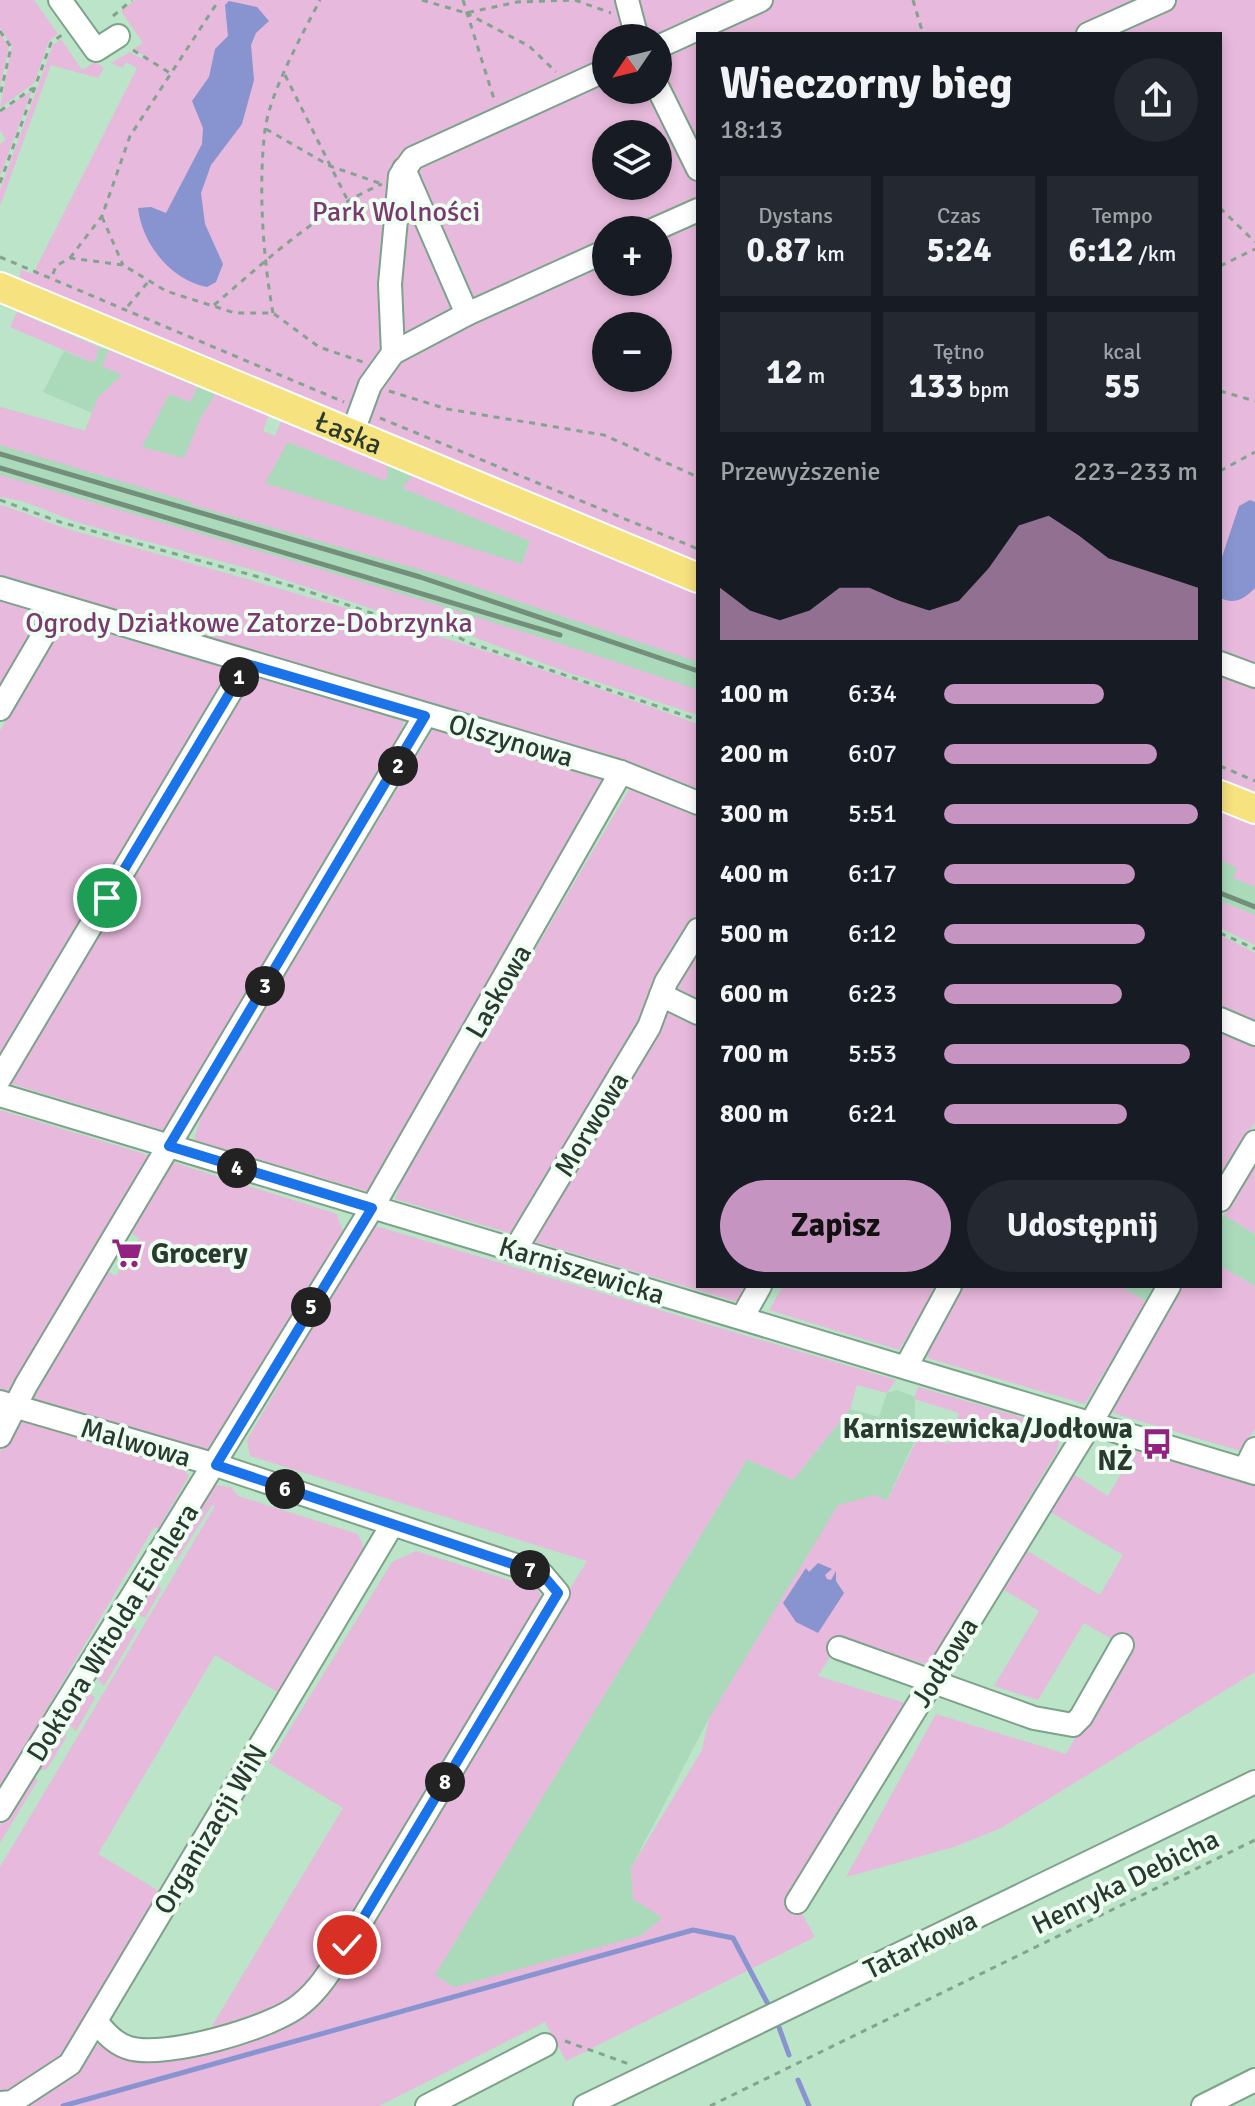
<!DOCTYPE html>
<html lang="pl">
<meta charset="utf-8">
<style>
body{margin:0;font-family:Signika,sans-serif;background:#242831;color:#f1f3f6;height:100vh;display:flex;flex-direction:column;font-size:30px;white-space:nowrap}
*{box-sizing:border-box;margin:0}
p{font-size:26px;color:#9ea1a6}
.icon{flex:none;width:44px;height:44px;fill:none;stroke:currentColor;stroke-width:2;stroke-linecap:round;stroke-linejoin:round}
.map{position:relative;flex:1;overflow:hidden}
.details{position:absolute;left:696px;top:32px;width:526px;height:1256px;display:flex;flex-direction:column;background:#171b24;border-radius:0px;box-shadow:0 4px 12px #0003}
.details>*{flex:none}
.needle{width:52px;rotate:235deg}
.buttons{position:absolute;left:592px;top:24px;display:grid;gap:16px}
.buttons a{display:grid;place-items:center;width:80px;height:80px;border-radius:50%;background:#171b24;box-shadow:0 4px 12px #0003;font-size:40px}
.pin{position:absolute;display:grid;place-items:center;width:68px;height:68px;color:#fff;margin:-34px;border:4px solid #fff;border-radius:50%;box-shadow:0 2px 8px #0007}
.km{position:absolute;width:40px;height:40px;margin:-20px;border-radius:50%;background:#222;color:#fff;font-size:22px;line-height:40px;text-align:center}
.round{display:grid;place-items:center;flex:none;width:84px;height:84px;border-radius:42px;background:#242831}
.headline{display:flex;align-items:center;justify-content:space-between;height:136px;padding:0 24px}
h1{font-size:44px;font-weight:700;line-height:60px}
.figures{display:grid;grid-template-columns:repeat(3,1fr);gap:12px;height:136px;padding:8px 24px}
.figures div{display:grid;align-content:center;border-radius:0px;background:#242831;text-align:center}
.figures b{font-size:34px;font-weight:700}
.figures small{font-size:22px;font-weight:400}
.figures p{font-size:22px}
.chart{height:224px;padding:16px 24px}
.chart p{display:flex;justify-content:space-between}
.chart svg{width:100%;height:144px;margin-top:8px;fill:#c694c1;opacity:.7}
.cta{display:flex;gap:16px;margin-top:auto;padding:16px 24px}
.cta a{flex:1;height:92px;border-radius:48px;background:#c694c1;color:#111;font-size:32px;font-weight:700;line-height:92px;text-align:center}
.cta a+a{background:#242831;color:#f1f3f6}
ul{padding:0 24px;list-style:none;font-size:26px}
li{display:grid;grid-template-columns:128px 96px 1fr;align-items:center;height:60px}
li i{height:20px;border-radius:10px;background:#c694c1}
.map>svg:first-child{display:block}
.built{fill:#aadaba}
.green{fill:#e7b9dc;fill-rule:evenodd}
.water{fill:#8894cf}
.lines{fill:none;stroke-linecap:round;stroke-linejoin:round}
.stream{stroke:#8894cf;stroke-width:5}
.minor-casing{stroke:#7ca389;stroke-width:26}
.major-casing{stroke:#fff;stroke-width:32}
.path{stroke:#84a38e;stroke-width:3;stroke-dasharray:6 6;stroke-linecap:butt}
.minor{stroke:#fff;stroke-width:22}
.major{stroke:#f7e280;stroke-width:28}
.rail{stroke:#738f7c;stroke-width:5}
.route-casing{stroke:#fff;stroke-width:16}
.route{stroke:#1a73e8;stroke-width:10}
.labels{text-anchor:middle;stroke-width:8;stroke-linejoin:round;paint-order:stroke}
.park-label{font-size:28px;fill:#7c396f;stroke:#eefef2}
.street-label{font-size:28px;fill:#2a3a2f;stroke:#eefef2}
.poi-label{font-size:28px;font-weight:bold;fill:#2a3a2f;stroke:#eefef2;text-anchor:start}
</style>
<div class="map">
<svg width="1255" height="2106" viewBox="0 0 1255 2106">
<rect width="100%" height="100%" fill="#bbe4c8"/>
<!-- built -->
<g class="built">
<polygon points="99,347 109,350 103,366 190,402 197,387 215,394 184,458 288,442 384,480 385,460 418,473 403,488 530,541 522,564 698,634 698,703 0,480 0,407 85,431 92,413 43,392 64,351 94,363"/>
<polygon points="1220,847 1255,862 1255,932 1220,918"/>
<polygon points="1224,1215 1255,1234 1255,1286 1220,1266 1220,1222"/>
<polygon points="1120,1286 1156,1286 1147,1302"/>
<polygon points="897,1390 915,1397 915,1440 886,1502 875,1495 859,1500 709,1718 631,1868 633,1899 663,1918 640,1937 454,1988 434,1976 747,1459 793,1480 850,1409 879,1417 887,1393"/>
</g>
<!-- green -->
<g class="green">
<polygon points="0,0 34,0 58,34 49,41 34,83 0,108 12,46 0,28"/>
<path d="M135,0H1255V798L1220,783V34H698V565L20,284V269L33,274L137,68L126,62L123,68L111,63L130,52L142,59L144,56L134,49L143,43L121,11ZM606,38H658V90H606ZM606,134H658V186H606ZM606,230H658V282H606ZM606,326H658V378H606Z"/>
<polygon points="0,33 9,47 0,87"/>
<polygon points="61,39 82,70 95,62 104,68 98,78 51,65 0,206 0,190 53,45"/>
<polygon points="32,90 0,176 0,144 6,140 0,130 0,113"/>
<polygon points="17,312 99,347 94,363 10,327"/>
<polygon points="109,350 197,387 191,402 169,394 142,447 184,458 200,419 218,389 265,409 268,417 263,431 275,436 281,421 287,418 385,460 388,474 385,481 288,442 265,483 522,564 530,541 402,488 414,474 698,590 698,662 446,577 192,505 190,502 0,445 0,407 85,431 98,397 122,375 102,366"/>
<path d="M0,475C234,544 468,610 698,690V715L569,673L445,626L400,618L261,572L79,523L22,501L0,497Z"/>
<path d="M0,505C26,512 49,524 74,531C283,588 491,648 695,723L698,724V793L611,757L0,575Z"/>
<polygon points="0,600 44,614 0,688"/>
<polygon points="65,621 218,666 221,662 231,672 0,1057 0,731"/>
<polygon points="252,676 404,721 397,747 165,1131 9,1083"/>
<polygon points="433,729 602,778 600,795 370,1188 366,1191 194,1140 202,1114"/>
<polygon points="630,788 698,816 698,919 637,1019 643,1023 516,1235 395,1199 404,1176 442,1108"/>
<polygon points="1220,806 1255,820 1255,887 1233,878 1237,868 1220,860"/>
<polygon points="1223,902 1255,915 1255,945 1220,928"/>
<polygon points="1220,935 1255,953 1255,1023 1220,1009"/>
<polygon points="698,939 698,1003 672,991"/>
<polygon points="669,1007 698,1021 698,1286 751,1286 741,1303 529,1240"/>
<polygon points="1220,1031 1255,1046 1255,1122 1220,1180"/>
<polygon points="0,1110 148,1155 149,1161 14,1388 0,1392"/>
<polygon points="172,1162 337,1214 343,1232 212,1449 205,1451 35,1401 31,1395 107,1271 116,1276 139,1238 130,1232"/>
<polygon points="1255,1163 1255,1234 1224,1215"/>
<polygon points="372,1225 896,1380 887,1393 857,1385 850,1409 793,1480 747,1459 435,1975 454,1987 642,1935 662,1918 633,1899 631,1868 702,1750 709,1718 838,1505 875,1495 887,1501 919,1435 949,1444 959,1413 914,1399 918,1387 1063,1429 1056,1453 928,1665 841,1639 818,1676 905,1703 791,1894 815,1937 566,2061 545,2022 379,2106 19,2106 76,2068 103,2039 195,2052 332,1982 587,1561 250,1456 247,1440"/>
<polygon points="1220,1266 1255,1286 1255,1429 1240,1451 1113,1413 1120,1388 1182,1286 1220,1286"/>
<polygon points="783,1286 937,1286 899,1350 769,1310"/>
<polygon points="963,1286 1120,1286 1147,1302 1085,1404 927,1358 934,1333"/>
<polygon points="25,1420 181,1466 189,1476 158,1529 154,1527 0,1788 0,1452 18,1424"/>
<polygon points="1135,1450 1255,1486 1255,1672 1001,1828 954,1847 846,1877 936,1714 1066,1754 1126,1647 1084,1623 1038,1700 994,1686 1039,1611 1001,1588 1024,1549 1100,1595 1123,1555 1047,1510 1070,1472 1108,1496"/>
<polygon points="207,1484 231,1487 238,1496 358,1534 366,1554 281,1694 215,1655 98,1854 162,1893 73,2051 31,2084 0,2092 0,1867 215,1506 212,1505 177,1560 164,1555"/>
<polygon points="416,1551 538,1589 544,1605 360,1901 343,1941 336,1941 331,1949 334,1955 281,2012 236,2020 209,2031 343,1808 269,1763 392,1562"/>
<polygon points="153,1571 161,1590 145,1618 130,1609"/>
<polygon points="123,1620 137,1630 104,1686 90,1671"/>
<polygon points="85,1687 95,1698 76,1731 63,1718"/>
<polygon points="56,1729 67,1736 47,1769 39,1771 34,1766"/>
<polygon points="28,1775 38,1780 0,1843 0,1825"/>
</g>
<!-- water -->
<g class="water">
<path d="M229,1L257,7L269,21L256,33L251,45L254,80L242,124L211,165L201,193L205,224L223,264L216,282L207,287C170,280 142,243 138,208L151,207L166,213L202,144L203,128L192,101L209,77L215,49L228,36L225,5Z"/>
<path d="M1250,500L1255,502V588C1244,599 1235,605 1220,598V563L1239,506Z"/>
<polygon points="818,1563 832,1569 825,1575 827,1579 831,1580 836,1571 836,1581 844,1593 818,1633 796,1622 783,1603 806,1568 809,1572"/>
</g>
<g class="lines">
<!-- stream -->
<g class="stream">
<polyline points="776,2019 789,2055"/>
<polyline points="798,2080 809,2106"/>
<polyline points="63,2106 693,1930 733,1938 770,2008"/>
</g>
<defs>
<g id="minor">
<polyline points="60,0 96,50 118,36"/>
<polyline points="627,0 637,38"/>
<polyline points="1088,34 1164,0"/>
<polyline points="658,47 761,0"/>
<polyline points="606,70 413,158 400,176 390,284 393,353 467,314 606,251"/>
<polyline points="658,88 698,169"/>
<polyline points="404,169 467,314"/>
<polyline points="653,230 698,210"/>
<polyline points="352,434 370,385 393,353"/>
<polyline points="0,588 621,772 698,803"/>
<polyline points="1220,663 1255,676"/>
<polyline points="0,709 59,608"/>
<polyline points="661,995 698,1013"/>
<polyline points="1220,1019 1255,1034"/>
<polyline points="0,1078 247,664"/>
<polyline points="0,1095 1255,1473"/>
<polyline points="1220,1200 1255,1142"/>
<polyline points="515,1250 649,1027 666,982 698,930"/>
<polyline points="742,1318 760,1286"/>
<polyline points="906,1367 950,1286"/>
<path d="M0,1402L216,1465L542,1574L558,1593L347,1945C333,1966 321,1988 301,2004C273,2028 164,2059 129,2048C115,2044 104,2032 96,2021"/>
<polyline points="0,1436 26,1385 425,716"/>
<polyline points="1245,1469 1255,1449"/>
<polyline points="839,1648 1034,1718 1073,1725 1081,1717 1122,1645"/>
<polyline points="0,1810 372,1208 621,772"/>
<polyline points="797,1902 1091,1423 1169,1286"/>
<polyline points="0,2103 12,2102 70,2064 392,1525"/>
<polyline points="427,2106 545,2045"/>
<polyline points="585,2106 1255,1782"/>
<polyline points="1203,2106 1255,2080"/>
</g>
<g id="major">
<path id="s1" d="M0,287L698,578"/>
<polyline points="1220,795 1255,809"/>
</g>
</defs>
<!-- minor casing -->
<use href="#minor" class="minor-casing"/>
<!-- major casing -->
<use href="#major" class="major-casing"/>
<!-- path -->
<g class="path">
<polyline points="422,0 466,13 517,2 575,0 611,13"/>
<polyline points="463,0 494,99"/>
<polyline points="913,0 923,34"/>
<polyline points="466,13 529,46 556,72"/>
<polyline points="113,16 132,0"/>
<polyline points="0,31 11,47 0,96"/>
<polyline points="133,50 170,73"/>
<polyline points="285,75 347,199"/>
<polyline points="0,111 33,88"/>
<polyline points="266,129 330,166 382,184"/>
<polyline points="0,183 51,43 63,34"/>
<polyline points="1220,208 1255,242"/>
<polyline points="102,217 123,265"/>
<polyline points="0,257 344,402"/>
<polyline points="70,258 102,216 130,136 219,0"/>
<polyline points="1220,266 1255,249"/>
<polyline points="53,274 56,266 70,258 123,265 166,291 235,313 273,313 319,347 363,362"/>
<path d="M214,305C267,260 317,212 382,184"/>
<polyline points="128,306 148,282"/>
<path d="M273,313C263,258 258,186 265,130C270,92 302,35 320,0"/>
<polyline points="389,391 447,409 604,435 698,477"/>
<polyline points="1220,391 1255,401"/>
<polyline points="380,418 698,549"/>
<polyline points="1220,471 1255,452"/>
<polyline points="0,500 60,522 295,587 392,620 441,629 470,643 698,720"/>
<polyline points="1220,766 1255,781"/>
<polyline points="1220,933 1255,949"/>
<polyline points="565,2041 629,2064"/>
<polyline points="710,2106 1255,1840"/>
</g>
<!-- minor -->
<use href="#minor" class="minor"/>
<!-- major -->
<use href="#major" class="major"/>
<!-- rail -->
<g class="rail">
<polyline points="0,454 420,577 698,671"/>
<polyline points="0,468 560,635"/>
<polyline points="1220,893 1255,907"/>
</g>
</g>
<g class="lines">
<defs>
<polyline id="route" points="107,898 247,664 425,716 169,1146 372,1208 216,1465 542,1574 558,1593 347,1945"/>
</defs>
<!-- route casing -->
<use href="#route" class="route-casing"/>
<!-- route -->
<use href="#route" class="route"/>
</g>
<!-- icons -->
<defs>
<symbol id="supermarket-bare" viewBox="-9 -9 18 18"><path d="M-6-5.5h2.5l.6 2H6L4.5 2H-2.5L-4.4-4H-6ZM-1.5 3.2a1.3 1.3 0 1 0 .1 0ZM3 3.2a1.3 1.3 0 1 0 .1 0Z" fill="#922181" stroke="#eefef2" stroke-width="2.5" paint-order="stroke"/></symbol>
<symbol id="bus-bare" viewBox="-9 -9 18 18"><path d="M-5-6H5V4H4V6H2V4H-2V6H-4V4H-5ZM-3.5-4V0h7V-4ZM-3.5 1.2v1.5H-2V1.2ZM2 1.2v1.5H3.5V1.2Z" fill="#922181" stroke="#eefef2" stroke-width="2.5" paint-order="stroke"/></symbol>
</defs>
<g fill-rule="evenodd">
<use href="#supermarket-bare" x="105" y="1231" width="44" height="44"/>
<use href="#bus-bare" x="1135" y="1422" width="44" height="44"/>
</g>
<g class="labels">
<!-- park labels -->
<g class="park-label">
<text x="396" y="221">Park Wolności</text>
<text x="249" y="632">Ogrody Działkowe Zatorze-Dobrzynka</text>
</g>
<!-- street labels -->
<g class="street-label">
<text dy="10" stroke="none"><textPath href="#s1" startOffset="378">Łaska</textPath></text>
<text transform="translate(511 740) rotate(16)" y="10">Olszynowa</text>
<text transform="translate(498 991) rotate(-60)" y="10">Laskowa</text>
<text transform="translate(591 1124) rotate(-59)" y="10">Morwowa</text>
<text transform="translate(582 1270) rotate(17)" y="10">Karniszewicka</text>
<text transform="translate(136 1442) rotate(16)" y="10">Malwowa</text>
<text transform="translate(112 1632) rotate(-58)" y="10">Doktora Witolda Eichlera</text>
<text transform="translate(944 1662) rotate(-58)" y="10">Jodłowa</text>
<text transform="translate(210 1829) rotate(-59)" y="10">Organizacji WiN</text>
<text transform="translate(1125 1881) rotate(-26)" y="10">Henryka Debicha</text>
<text transform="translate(920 1944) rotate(-26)" y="10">Tatarkowa</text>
</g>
<!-- poi labels -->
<g class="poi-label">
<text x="151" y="1263">Grocery</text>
<text x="1133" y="1438" text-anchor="end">Karniszewicka/Jodłowa<tspan x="1133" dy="32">NŻ</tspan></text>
</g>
</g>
</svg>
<div class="buttons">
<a><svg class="needle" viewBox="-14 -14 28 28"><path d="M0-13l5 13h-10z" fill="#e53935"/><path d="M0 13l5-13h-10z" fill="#9ea1a6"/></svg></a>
<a><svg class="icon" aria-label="layers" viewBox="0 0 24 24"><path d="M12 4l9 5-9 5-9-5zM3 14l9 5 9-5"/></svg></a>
<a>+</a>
<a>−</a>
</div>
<div class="pin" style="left:107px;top:898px;background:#1e9e55"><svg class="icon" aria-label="arrive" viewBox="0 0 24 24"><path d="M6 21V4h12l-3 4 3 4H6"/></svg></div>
<div class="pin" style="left:347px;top:1945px;background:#d93025"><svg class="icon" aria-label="check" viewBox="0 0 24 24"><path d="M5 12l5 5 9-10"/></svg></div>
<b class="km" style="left:239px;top:677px">1</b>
<b class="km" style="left:398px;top:766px">2</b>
<b class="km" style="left:265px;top:986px">3</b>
<b class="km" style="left:237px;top:1168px">4</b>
<b class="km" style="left:311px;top:1307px">5</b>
<b class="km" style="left:285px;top:1489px">6</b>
<b class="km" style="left:530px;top:1570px">7</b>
<b class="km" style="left:445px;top:1782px">8</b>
<section class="details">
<div class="headline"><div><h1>Wieczorny bieg</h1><p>18:13</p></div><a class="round"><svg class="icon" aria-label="share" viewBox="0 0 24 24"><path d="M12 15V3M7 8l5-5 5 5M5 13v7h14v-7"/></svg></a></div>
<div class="figures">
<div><p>Dystans</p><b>0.87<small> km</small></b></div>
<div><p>Czas</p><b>5:24</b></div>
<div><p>Tempo</p><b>6:12<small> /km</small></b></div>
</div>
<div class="figures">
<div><b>12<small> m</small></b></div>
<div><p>Tętno</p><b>133<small> bpm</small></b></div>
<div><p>kcal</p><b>55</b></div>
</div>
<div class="chart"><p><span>Przewyższenie</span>223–233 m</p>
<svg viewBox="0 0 160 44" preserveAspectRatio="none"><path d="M0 44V28L10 35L20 38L30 35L40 28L50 28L60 32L70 35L80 32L90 22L100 9L110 6L120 12L130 19L140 22L150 25L160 28V44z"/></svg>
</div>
<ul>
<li><b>100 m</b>6:34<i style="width:63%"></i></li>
<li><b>200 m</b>6:07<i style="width:84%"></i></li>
<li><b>300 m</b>5:51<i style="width:100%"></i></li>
<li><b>400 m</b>6:17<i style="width:75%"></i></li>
<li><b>500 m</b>6:12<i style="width:79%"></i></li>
<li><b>600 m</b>6:23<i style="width:70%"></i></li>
<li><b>700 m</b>5:53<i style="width:97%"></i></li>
<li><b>800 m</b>6:21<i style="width:72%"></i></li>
</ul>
<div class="cta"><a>Zapisz</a><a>Udostępnij</a></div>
</section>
</div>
